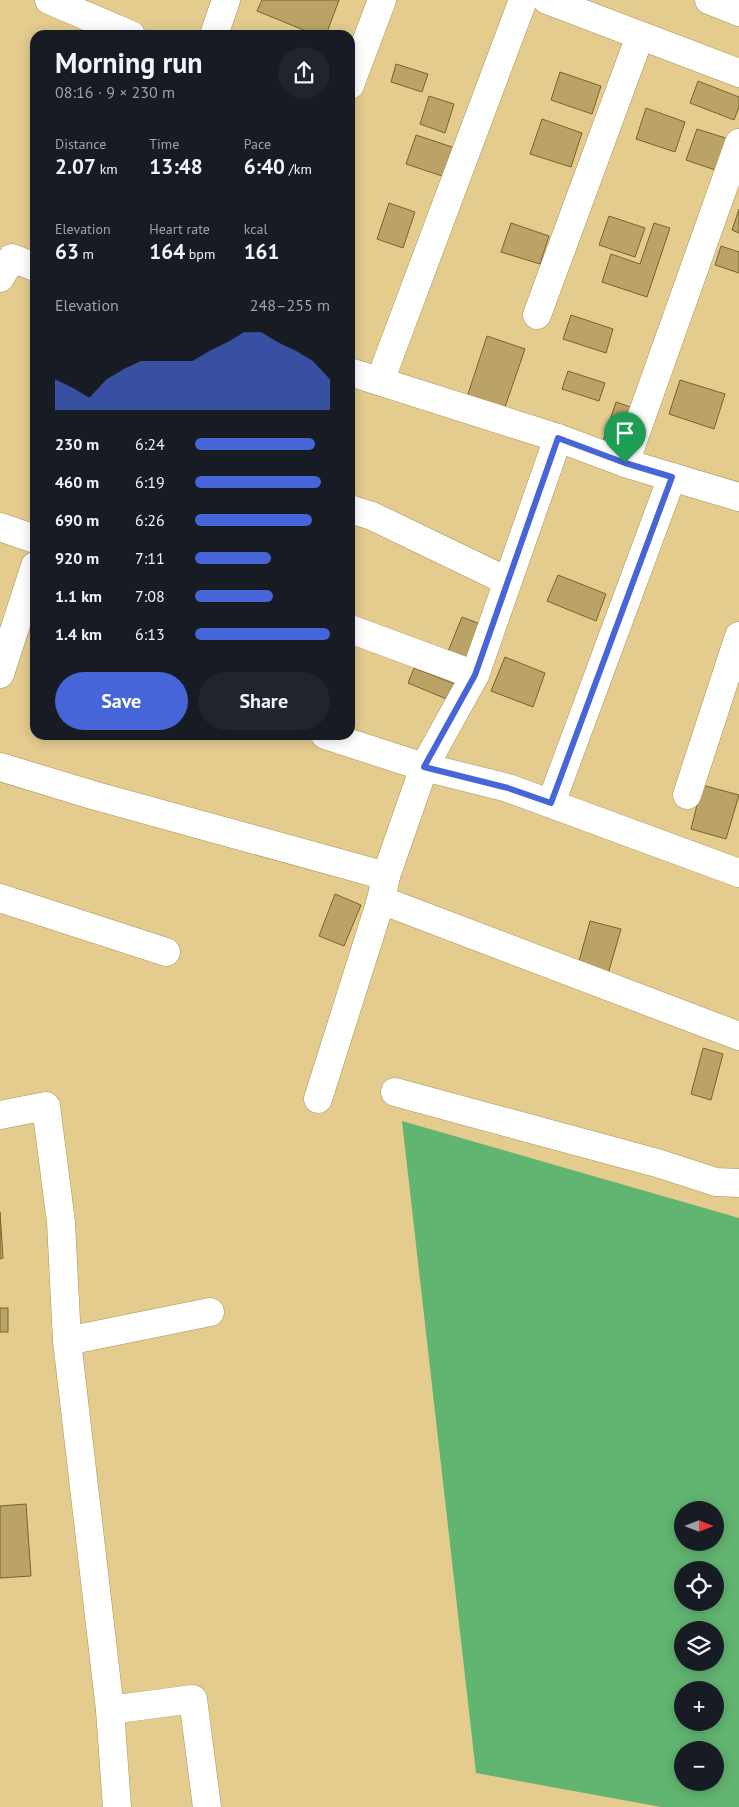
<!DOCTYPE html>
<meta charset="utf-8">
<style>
body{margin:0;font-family:"PT Sans",sans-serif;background:#20242c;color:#f1f3f6;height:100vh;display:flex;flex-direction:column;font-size:19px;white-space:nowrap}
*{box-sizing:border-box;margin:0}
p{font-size:16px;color:#9ea1a6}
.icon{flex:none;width:28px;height:28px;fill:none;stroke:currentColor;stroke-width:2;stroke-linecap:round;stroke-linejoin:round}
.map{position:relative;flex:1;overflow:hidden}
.panel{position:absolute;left:30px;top:30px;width:325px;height:710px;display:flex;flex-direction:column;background:#171b24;border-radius:15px;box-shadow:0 2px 12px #0003}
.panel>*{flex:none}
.needle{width:32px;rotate:90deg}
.fabs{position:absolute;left:674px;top:1501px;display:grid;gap:10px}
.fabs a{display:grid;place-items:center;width:50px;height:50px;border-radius:50%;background:#171b24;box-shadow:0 2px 12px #0003;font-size:25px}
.pin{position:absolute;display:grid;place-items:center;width:42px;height:42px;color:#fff;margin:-51px -21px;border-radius:50% 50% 50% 0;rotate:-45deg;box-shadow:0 0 5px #0007}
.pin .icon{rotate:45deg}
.round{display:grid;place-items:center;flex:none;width:52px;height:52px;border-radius:26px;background:#20242c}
.summary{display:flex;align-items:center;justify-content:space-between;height:85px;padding:0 25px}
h1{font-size:28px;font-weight:600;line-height:38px}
.stats{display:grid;grid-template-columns:repeat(3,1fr);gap:8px;height:85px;padding:5px 25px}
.stats div{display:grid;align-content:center}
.stats b{font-size:21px;font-weight:600}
.stats small{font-size:14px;font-weight:400}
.stats p{font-size:14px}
.chart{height:140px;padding:10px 25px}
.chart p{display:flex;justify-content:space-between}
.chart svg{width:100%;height:90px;margin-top:5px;fill:#4665d8;opacity:.7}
.button{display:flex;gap:10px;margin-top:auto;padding:10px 25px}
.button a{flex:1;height:58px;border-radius:30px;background:#4665d8;color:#fff;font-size:20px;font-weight:600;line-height:58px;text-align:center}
.button a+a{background:#20242c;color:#f1f3f6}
ul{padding:0 25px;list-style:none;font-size:16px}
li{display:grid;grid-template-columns:80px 60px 1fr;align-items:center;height:38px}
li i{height:12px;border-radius:6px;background:#4665d8}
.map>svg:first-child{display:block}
.green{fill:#62b471;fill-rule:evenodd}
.building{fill:#bba368;stroke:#796327}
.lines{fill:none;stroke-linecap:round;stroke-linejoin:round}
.minor-casing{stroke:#ab9459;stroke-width:29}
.minor{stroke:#fff;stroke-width:28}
.route-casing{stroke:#fff;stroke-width:10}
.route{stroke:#4665d8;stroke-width:6}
</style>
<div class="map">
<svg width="739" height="1807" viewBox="0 0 739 1807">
<rect width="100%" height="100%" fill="#e4cc8f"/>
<!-- green -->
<path class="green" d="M402,1121L739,1218V1807H661L476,1773ZM682,1510H715V1542H682ZM682,1570H715V1602H682ZM682,1630H715V1662H682ZM682,1690H715V1722H682ZM682,1750H715V1782H682Z"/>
<!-- building -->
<g class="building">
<polygon points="262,0 339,0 326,35 316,35 257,11"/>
<polygon points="396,64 428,74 422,92 391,82"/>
<polygon points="560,72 601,86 592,114 551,100"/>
<polygon points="698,81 739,97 739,107 734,120 690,103"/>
<polygon points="429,96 454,104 445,133 420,124"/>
<polygon points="646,108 685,122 675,152 636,139"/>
<polygon points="542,119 582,133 571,167 530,154"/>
<polygon points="697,129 735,141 724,173 686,160"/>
<polygon points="416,135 458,149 448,178 406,164"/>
<polygon points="389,203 415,212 403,248 377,239"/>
<polygon points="739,209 739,233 732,230"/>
<polygon points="609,216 645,228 635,257 599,245"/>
<polygon points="511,223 549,236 540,264 501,252"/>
<polygon points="654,223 670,228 647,297 602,282 611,254 640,264"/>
<polygon points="721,246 739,252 739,273 715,265"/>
<polygon points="571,315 613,329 606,353 563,339"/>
<polygon points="487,336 525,349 504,410 467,397"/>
<polygon points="568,371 605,383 599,401 562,389"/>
<polygon points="680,380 725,394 714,429 669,414"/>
<polygon points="616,402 642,411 630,450 603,441"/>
<polygon points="558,575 606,594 596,621 547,601"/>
<polygon points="462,617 483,625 468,663 447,654"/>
<polygon points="505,657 545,673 533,707 491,691"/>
<polygon points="414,668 455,684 449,700 408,683"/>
<polygon points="702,785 739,795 726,839 691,829"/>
<polygon points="335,894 361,905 344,946 319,936"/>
<polygon points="590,921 621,929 608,974 578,965"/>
<polygon points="703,1048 723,1054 711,1100 691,1094"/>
<polygon points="0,1212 3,1258 0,1259"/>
<rect x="0" y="1308" width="8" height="24"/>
<polygon points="26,1504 31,1576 0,1578 0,1506"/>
</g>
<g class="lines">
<defs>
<g id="minor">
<polyline points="49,0 131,35"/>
<polyline points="547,0 739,73"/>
<polyline points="709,0 739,12"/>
<polyline points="214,35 226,0"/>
<polyline points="350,85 382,0"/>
<polyline points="739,143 625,463 739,497"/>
<polyline points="0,278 12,258 35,267"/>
<polyline points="537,315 640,36"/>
<polyline points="350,372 558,438 625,463"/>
<polyline points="380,381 523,0"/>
<polyline points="350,509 372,516 507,581"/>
<polyline points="0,527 35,539"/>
<polyline points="350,629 475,675"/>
<polyline points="0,674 35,566"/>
<polyline points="325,735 424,767 508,788 739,873"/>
<polyline points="0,767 96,796 386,876 424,767 475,675 558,438"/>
<polyline points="687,795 739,636"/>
<polyline points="551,803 672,477"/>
<polyline points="386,876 381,900 739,1036"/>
<polyline points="0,898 166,952"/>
<polyline points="395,1092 657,1163 716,1182 739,1183"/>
<polyline points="318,1099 381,900"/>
<polyline points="0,1115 46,1106 61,1222 67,1341 110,1710 117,1807"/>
<polyline points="67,1341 210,1312"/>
<polyline points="110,1710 193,1699 207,1807"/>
</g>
</defs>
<!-- minor casing -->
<use href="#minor" class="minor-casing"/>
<!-- minor -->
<use href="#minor" class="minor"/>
</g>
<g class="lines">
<defs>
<polygon id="route" points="558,438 625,463 672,477 551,803 508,788 424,767 475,675"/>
</defs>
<!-- route casing -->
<use href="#route" class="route-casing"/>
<!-- route -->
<use href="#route" class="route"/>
</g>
</svg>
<div class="fabs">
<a><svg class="needle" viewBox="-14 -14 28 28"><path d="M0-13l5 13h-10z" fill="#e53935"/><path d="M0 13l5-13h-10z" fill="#9ea1a6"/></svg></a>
<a><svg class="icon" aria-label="locate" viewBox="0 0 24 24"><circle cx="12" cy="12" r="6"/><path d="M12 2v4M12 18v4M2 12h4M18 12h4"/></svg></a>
<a><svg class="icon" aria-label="layers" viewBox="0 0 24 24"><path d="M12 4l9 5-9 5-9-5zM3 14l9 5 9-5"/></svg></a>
<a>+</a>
<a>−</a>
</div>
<div class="pin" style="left:625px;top:463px;background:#1e9e55"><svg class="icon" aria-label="arrive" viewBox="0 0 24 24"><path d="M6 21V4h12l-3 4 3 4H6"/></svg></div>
<section class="panel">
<div class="summary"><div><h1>Morning run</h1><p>08:16 · 9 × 230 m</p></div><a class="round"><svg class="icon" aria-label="share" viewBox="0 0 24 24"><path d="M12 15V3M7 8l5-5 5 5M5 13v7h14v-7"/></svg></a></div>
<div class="stats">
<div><p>Distance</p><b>2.07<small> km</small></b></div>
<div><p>Time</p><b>13:48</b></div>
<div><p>Pace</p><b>6:40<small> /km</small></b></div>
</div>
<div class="stats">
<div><p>Elevation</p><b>63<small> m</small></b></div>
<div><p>Heart rate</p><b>164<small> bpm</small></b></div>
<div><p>kcal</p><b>161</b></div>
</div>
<div class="chart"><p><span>Elevation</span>248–255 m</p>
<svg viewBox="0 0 160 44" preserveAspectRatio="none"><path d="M0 44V29L10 33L20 38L30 29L40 24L50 20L60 20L70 20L80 20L90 15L100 11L110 6L120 6L130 11L140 15L150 20L160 29V44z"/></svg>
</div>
<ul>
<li><b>230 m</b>6:24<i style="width:89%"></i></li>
<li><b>460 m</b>6:19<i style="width:93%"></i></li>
<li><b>690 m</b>6:26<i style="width:87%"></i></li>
<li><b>920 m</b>7:11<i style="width:56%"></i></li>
<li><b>1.1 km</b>7:08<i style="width:58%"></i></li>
<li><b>1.4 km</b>6:13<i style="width:100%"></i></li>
</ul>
<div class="button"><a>Save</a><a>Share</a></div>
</section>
</div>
